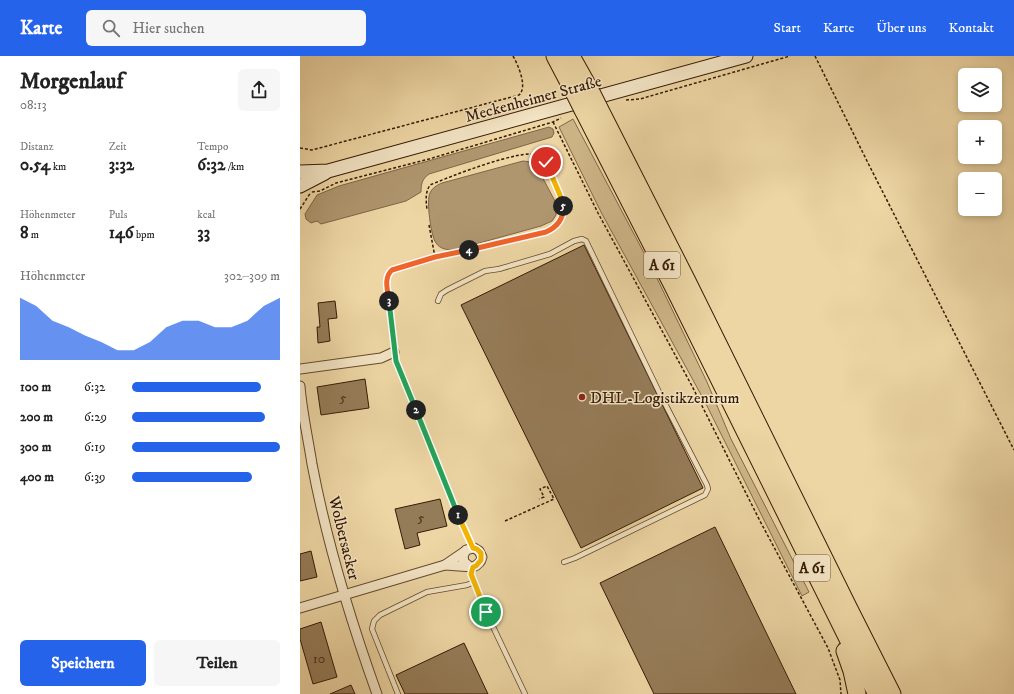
<!DOCTYPE html>
<html lang="de">
<meta charset="utf-8">
<style>
body{margin:0;font-family:"IM FELL DW Pica",serif;background:#f6f6f6;color:#222;height:100vh;display:flex;flex-direction:column;font-size:15px;white-space:nowrap}
*{box-sizing:border-box;margin:0}
p{font-size:13px;color:#767676}
.icon{flex:none;width:22px;height:22px;fill:none;stroke:currentColor;stroke-width:2;stroke-linecap:round;stroke-linejoin:round}
.map{position:relative;flex:1;overflow:hidden}
.sheet{display:flex;flex-direction:column;background:#fff;width:300px}
.sheet>*{flex:none}
.controls{position:absolute;left:658px;top:12px;display:grid;gap:8px}
.controls a{display:grid;place-items:center;width:44px;height:44px;border-radius:6px;background:#fff;box-shadow:0 2px 6px #0003;font-size:20px}
.pin{position:absolute;display:grid;place-items:center;width:34px;height:34px;color:#fff;margin:-17px;border:2px solid #fff;border-radius:50%;box-shadow:0 1px 4px #0007}
.km{position:absolute;width:20px;height:20px;margin:-10px;border-radius:50%;background:#222;color:#fff;font-size:11px;line-height:20px;text-align:center}
.round{display:grid;place-items:center;flex:none;width:42px;height:42px;border-radius:6px;background:#f6f6f6}
.overview{display:flex;align-items:center;justify-content:space-between;height:68px;padding:0 20px}
h1{font-size:22px;font-weight:800;line-height:30px}
.stats{display:grid;grid-template-columns:repeat(3,1fr);gap:6px;height:68px;padding:4px 20px}
.stats div{display:grid;align-content:center}
.stats b{font-size:17px;font-weight:800}
.stats small{font-size:11px;font-weight:400}
.stats p{font-size:11px}
.chart{height:112px;padding:8px 20px}
.chart p{display:flex;justify-content:space-between}
.chart svg{width:100%;height:72px;margin-top:4px;fill:#2563eb;opacity:.7}
.button{display:flex;gap:8px;margin-top:auto;padding:8px 20px}
.button a{flex:1;height:46px;border-radius:6px;background:#2563eb;color:#fff;font-size:16px;font-weight:800;line-height:46px;text-align:center}
.button a+a{background:#f6f6f6;color:#222}
ul{padding:0 20px;list-style:none;font-size:13px}
li{display:grid;grid-template-columns:64px 48px 1fr;align-items:center;height:30px}
li i{height:10px;border-radius:5px;background:#2563eb}
header{display:flex;align-items:center;gap:24px;box-sizing:border-box;height:56px;padding:0 20px;background:#2563eb;color:#fff}
header strong{font-size:19px}
nav{display:flex;gap:22px;margin-inline-start:auto;font-size:14px}
.search{width:280px;height:36px;background:#f6f6f6;display:flex;align-items:center;gap:10px;box-sizing:border-box;padding:0 14px;border-radius:6px;color:#767676;font-size:15px}
main{display:flex;flex:1;min-height:0}
.map>svg:first-child{display:block}
.green{fill:#ceb689;stroke:#826847}
.water{fill:#af966e;stroke:#7f6544}
.building{fill:#957c58;stroke:#361b05}
.lines{fill:none;stroke-linecap:round;stroke-linejoin:round}
.service-casing{stroke:#644a2d;stroke-width:6}
.minor-casing{stroke:#644a2d;stroke-width:11}
.secondary-casing{stroke:#361b05;stroke-width:15}
.motorway-casing{stroke:#361b05;stroke-width:19}
.path{stroke:#361b05;stroke-width:1.5;stroke-dasharray:3 2;stroke-linecap:butt}
.service{stroke:#f3e4c4;stroke-width:4.5}
.minor{stroke:#f3e4c4;stroke-width:9}
.secondary{stroke:#f3e4c4;stroke-width:13}
.motorway{stroke:#edd6a4;stroke-width:17}
.motorway-bridge-casing{stroke:#361b05;stroke-width:19;stroke-linecap:butt}
.motorway-bridge{stroke:#edd6a4;stroke-width:17}
.split-1-casing{stroke:#fff;stroke-width:8}
.split-2-casing{stroke:#fff;stroke-width:8}
.split-3-casing{stroke:#fff;stroke-width:8}
.split-4-casing{stroke:#fff;stroke-width:8}
.split-5-casing{stroke:#fff;stroke-width:8}
.split-6-casing{stroke:#fff;stroke-width:8}
.split-1{stroke:#f5b400;stroke-width:5}
.split-2{stroke:#22a559;stroke-width:5}
.split-3{stroke:#22a559;stroke-width:5}
.split-4{stroke:#f0652b;stroke-width:5}
.split-5{stroke:#f0652b;stroke-width:5}
.split-6{stroke:#f5b400;stroke-width:5}
.poi-dot{fill:#8f2418;stroke:#f3e4c4;stroke-width:1.5}
.labels{text-anchor:middle;stroke-width:3;stroke-linejoin:round;paint-order:stroke}
.number-label{font-size:14px;fill:#4e331a}
.shield{fill:#f3e4c4;stroke:#6f573e;stroke-width:1}
.shield-label{font-size:15px;font-weight:bold;fill:#361b05}
.street-label{font-size:16px;fill:#361b05;stroke:#f3e4c4}
.poi-label{font-size:16px;fill:#361b05;stroke:#f3e4c4;text-anchor:start}
</style>
<header>
<strong>Karte</strong>
<div class="search"><svg class="icon" aria-label="search" viewBox="0 0 24 24"><circle cx="10" cy="10" r="6"/><path d="M15 15l6 6"/></svg>Hier suchen</div>
<nav><a>Start</a><a>Karte</a><a>Über uns</a><a>Kontakt</a></nav>
</header>
<main>
<section class="sheet">
<div class="overview"><div><h1>Morgenlauf</h1><p>08:13</p></div><a class="round"><svg class="icon" aria-label="share" viewBox="0 0 24 24"><path d="M12 15V3M7 8l5-5 5 5M5 13v7h14v-7"/></svg></a></div>
<div class="stats">
<div><p>Distanz</p><b>0.54<small> km</small></b></div>
<div><p>Zeit</p><b>3:32</b></div>
<div><p>Tempo</p><b>6:32<small> /km</small></b></div>
</div>
<div class="stats">
<div><p>Höhenmeter</p><b>8<small> m</small></b></div>
<div><p>Puls</p><b>146<small> bpm</small></b></div>
<div><p>kcal</p><b>33</b></div>
</div>
<div class="chart"><p><span>Höhenmeter</span>302–309 m</p>
<svg viewBox="0 0 160 44" preserveAspectRatio="none"><path d="M0 44V6L10 11L20 20L30 24L40 29L50 33L60 38L70 38L80 33L90 24L100 20L110 20L120 24L130 24L140 20L150 11L160 6V44z"/></svg>
</div>
<ul>
<li><b>100 m</b>6:32<i style="width:87%"></i></li>
<li><b>200 m</b>6:29<i style="width:90%"></i></li>
<li><b>300 m</b>6:19<i style="width:100%"></i></li>
<li><b>400 m</b>6:39<i style="width:81%"></i></li>
</ul>
<div class="button"><a>Speichern</a><a>Teilen</a></div>
</section>
<div class="map">
<svg width="714" height="638" viewBox="0 0 714 638">
<rect width="100%" height="100%" fill="#edd6a4"/>
<filter id="stains"><feTurbulence type="fractalNoise" baseFrequency=".005" numOctaves="4"/><feColorMatrix values="0 0 0 0 .2 0 0 0 0 .09 0 0 0 0 .02 0 0 0 .5 -.17"/></filter>
<radialGradient id="worn" r=".72"><stop offset=".6" stop-color="#630" stop-opacity="0"/><stop offset="1" stop-color="#630" stop-opacity=".3"/></radialGradient>
<!-- green -->
<polygon class="green" points="273,63 353,214 407,326 431,383 509,536 502,540 405,346 301,156 259,71"/>
<!-- water -->
<g class="water">
<path d="M249,71L253,73L254,77L252,81L129,118C122,123 121,128 121,136L106,145L21,168L17,165L11,167L6,163L5,158L17,139L39,130Z"/>
<path d="M223,105L231,106L238,113L256,147V159L252,165L241,170L154,194C147,194 140,193 136,187C131,181 126,144 130,137C132,132 137,129 142,127Z"/>
</g>
<!-- building -->
<g class="building">
<polygon points="284,189 403,432 281,492 161,249"/>
<polygon points="35,245 37,262 28,263 30,285 18,287 17,271 20,271 18,247"/>
<polygon points="65,323 69,352 21,359 17,331"/>
<polygon points="140,443 147,470 117,477 120,489 105,493 95,453"/>
<polygon points="415,471 496,638 354,638 300,527"/>
<polygon points="11,495 17,521 0,525 0,498"/>
<polygon points="21,566 37,621 13,628 0,583 0,573"/>
<polygon points="164,587 188,638 105,638 96,619"/>
<polygon points="51,629 55,638 30,638"/>
</g>
<g class="lines">
<defs>
<g id="service">
<polyline points="138,245 141,238 147,234 185,215 199,213 250,198 274,185 282,183 286,185 360,338 407,429 408,433 405,439 275,502 264,506"/>
<polyline points="173,511 171,518 186,556 225,638"/>
<polyline points="98,638 72,573 74,565 80,559 127,536 167,529 174,526"/>
</g>
<g id="minor">
<polyline points="0,313 81,302 94,296"/>
<path d="M0,330C2,356 8,382 12,408C27,487 50,563 77,638"/>
<path d="M145,509L173,511C178,509 181,506 182,501L179,495L174,492L166,494L163,500L164,506L169,510"/>
<polyline points="0,552 145,509 164,496"/>
</g>
<g id="secondary">
<polyline points="0,116 28,115 446,0"/>
<polyline points="0,130 25,117"/>
</g>
<g id="motorway">
<polyline points="255,0 275,38"/>
<polyline points="271,0 290,34"/>
<polyline points="298,50 387,225 549,553 592,638"/>
<polyline points="283,54 373,230 556,599 577,638"/>
<polyline points="545,595 552,615 557,638"/>
</g>
</defs>
<!-- service casing -->
<use href="#service" class="service-casing"/>
<!-- minor casing -->
<use href="#minor" class="minor-casing"/>
<!-- secondary casing -->
<use href="#secondary" class="secondary-casing"/>
<!-- motorway casing -->
<use href="#motorway" class="motorway-casing"/>
<!-- path -->
<g class="path">
<polyline points="515,0 569,109 714,394"/>
<polyline points="326,44 340,43 490,0"/>
<polyline points="253,66 298,157 392,330 460,465 528,592 540,624 541,638"/>
<path d="M0,92L12,94L219,39C228,31 218,9 213,0"/>
<polyline points="12,136 20,135 36,127 129,103 253,66 261,62"/>
<polyline points="0,153 11,136"/>
<polyline points="129,169 135,201"/>
<path d="M94,287L86,222L88,217L92,214L135,201L245,176C273,163 262,143 253,122C250,114 247,103 238,99C222,92 149,121 130,129C125,137 126,144 127,154"/>
<polyline points="96,303 169,485"/>
<polyline points="205,465 254,443 247,430 240,433 244,441 239,443"/>
</g>
<!-- service -->
<use href="#service" class="service"/>
<!-- minor -->
<use href="#minor" class="minor"/>
<!-- secondary -->
<use href="#secondary" class="secondary"/>
<!-- motorway -->
<use href="#motorway" class="motorway"/>
<defs>
<g id="motorway-bridge">
<polyline points="290,34 298,50"/>
<polyline points="275,38 283,54"/>
</g>
</defs>
<!-- motorway-bridge casing -->
<use href="#motorway-bridge" class="motorway-bridge-casing"/>
<!-- motorway-bridge -->
<use href="#motorway-bridge" class="motorway-bridge"/>
</g>
<g class="lines">
<defs>
<polyline id="split-1" points="158,459 173,492 177,493 181,497 181,504 176,510 173,511 171,518 186,556"/>
<polyline id="split-2" points="116,354 158,459"/>
<polyline id="split-3" points="89,245 96,305 116,354"/>
<path id="split-4" d="M89,245C88,235 83,222 92,214L135,201L169,194"/>
<path id="split-5" d="M169,194L246,176C257,171 264,163 263,150"/>
<polyline id="split-6" points="246,106 262,144 263,150"/>
</defs>
<!-- split-1 casing -->
<use href="#split-1" class="split-1-casing"/>
<!-- split-2 casing -->
<use href="#split-2" class="split-2-casing"/>
<!-- split-3 casing -->
<use href="#split-3" class="split-3-casing"/>
<!-- split-4 casing -->
<use href="#split-4" class="split-4-casing"/>
<!-- split-5 casing -->
<use href="#split-5" class="split-5-casing"/>
<!-- split-6 casing -->
<use href="#split-6" class="split-6-casing"/>
<!-- split-1 -->
<use href="#split-1" class="split-1"/>
<!-- split-2 -->
<use href="#split-2" class="split-2"/>
<!-- split-3 -->
<use href="#split-3" class="split-3"/>
<!-- split-4 -->
<use href="#split-4" class="split-4"/>
<!-- split-5 -->
<use href="#split-5" class="split-5"/>
<!-- split-6 -->
<use href="#split-6" class="split-6"/>
</g>
<!-- markers -->
<circle class="poi-dot" cx="282" cy="341" r="4"/>
<g class="labels">
<!-- number labels -->
<g class="number-label">
<text x="43" y="346">5</text>
<text x="121" y="466">5</text>
<text x="19" y="607">10</text>
</g>
<!-- shield labels -->
<g class="shield">
<rect x="344" y="196" width="36" height="26" rx="3"/>
<rect x="494" y="499" width="36" height="26" rx="3"/>
</g>
<g class="shield-label">
<text x="362" y="214">A 61</text>
<text x="512" y="517">A 61</text>
</g>
<!-- street labels -->
<g class="street-label">
<text transform="translate(233 42) rotate(-15)" y="6">Meckenheimer Straße</text>
<text transform="translate(45 482) rotate(76)" y="6">Wolbersacker</text>
</g>
<!-- poi labels -->
<g class="poi-label">
<text x="290" y="347">DHL-Logistikzentrum</text>
</g>
</g>
<rect width="100%" height="100%" filter="url(#stains)"/>
<rect width="100%" height="100%" fill="url(#worn)"/>
</svg>
<div class="controls">
<a><svg class="icon" aria-label="layers" viewBox="0 0 24 24"><path d="M12 4l9 5-9 5-9-5zM3 14l9 5 9-5"/></svg></a>
<a>+</a>
<a>−</a>
</div>
<div class="pin" style="left:186px;top:556px;background:#1e9e55"><svg class="icon" aria-label="arrive" viewBox="0 0 24 24"><path d="M6 21V4h12l-3 4 3 4H6"/></svg></div>
<div class="pin" style="left:246px;top:106px;background:#d93025"><svg class="icon" aria-label="check" viewBox="0 0 24 24"><path d="M5 12l5 5 9-10"/></svg></div>
<b class="km" style="left:158px;top:459px">1</b>
<b class="km" style="left:116px;top:354px">2</b>
<b class="km" style="left:89px;top:245px">3</b>
<b class="km" style="left:169px;top:194px">4</b>
<b class="km" style="left:263px;top:150px">5</b>
</div>
</main>
